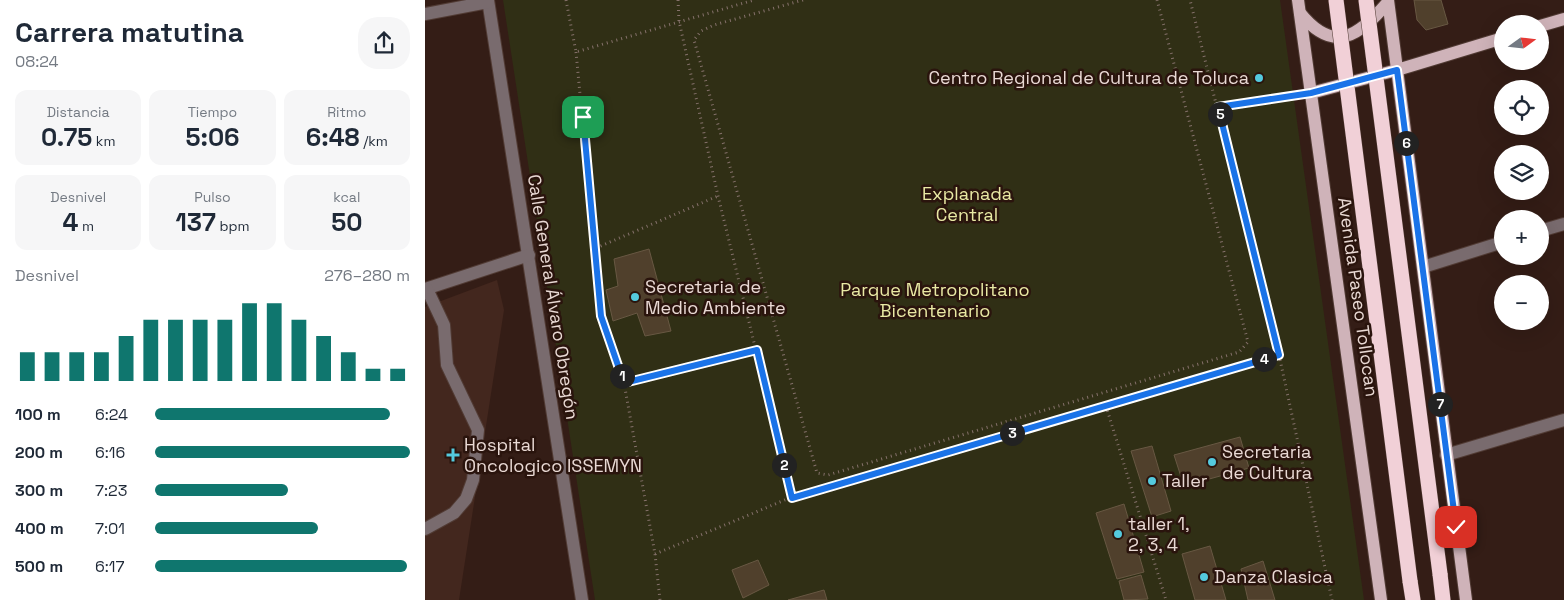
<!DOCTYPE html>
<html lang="es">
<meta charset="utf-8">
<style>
body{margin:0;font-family:"Space Grotesk",sans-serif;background:#f6f6f7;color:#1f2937;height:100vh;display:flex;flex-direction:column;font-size:19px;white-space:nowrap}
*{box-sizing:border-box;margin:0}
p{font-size:16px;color:#747a83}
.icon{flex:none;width:28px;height:28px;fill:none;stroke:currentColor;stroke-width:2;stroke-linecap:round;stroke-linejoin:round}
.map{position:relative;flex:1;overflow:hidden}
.drawer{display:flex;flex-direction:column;background:#fff;width:425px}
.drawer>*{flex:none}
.needle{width:32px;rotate:75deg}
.fabs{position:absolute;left:1069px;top:15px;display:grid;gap:10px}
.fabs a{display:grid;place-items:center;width:55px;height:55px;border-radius:50%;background:#fff;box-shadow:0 5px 20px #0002;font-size:25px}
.pin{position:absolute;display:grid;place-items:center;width:42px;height:42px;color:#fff;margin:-21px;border-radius:10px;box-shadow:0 2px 8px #0006}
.km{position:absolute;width:25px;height:25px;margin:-12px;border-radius:50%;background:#222;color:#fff;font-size:14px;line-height:25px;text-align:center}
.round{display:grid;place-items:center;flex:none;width:52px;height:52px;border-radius:20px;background:#f6f6f7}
.summary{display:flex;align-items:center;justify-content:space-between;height:85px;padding:0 15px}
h1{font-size:28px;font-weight:700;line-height:38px}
.figures{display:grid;grid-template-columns:repeat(3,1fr);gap:8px;height:85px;padding:5px 15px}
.figures div{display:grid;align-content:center;border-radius:12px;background:#f6f6f7;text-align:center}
.figures b{font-size:25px;font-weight:700}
.figures small{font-size:14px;font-weight:400}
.figures p{font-size:14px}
.chart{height:140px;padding:10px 15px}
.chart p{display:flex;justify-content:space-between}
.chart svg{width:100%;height:90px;margin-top:5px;stroke:#0f766e;stroke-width:6}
ul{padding:0 15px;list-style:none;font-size:16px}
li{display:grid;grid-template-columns:80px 60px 1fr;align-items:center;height:38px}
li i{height:12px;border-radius:6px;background:#0f766e}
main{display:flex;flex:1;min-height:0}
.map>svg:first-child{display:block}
.built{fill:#43271e}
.green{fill:#302f15}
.building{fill:#50402c;stroke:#685843}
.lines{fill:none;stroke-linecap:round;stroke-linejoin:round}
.minor-casing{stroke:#513b34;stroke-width:14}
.major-casing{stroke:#513b34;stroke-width:14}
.highway-casing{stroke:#513b34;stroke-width:16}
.path{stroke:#85716b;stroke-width:3;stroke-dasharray:1 4;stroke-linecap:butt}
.minor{stroke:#796b6e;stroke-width:12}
.major{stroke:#cfb3b9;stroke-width:12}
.highway{stroke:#f1d0d7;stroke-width:15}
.highway-bridge-casing{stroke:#513b34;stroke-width:16;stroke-linecap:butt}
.highway-bridge{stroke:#f1d0d7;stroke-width:15}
.route-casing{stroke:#fff;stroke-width:10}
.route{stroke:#1a73e8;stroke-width:6}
.poi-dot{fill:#54cade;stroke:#2a140d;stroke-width:2}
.labels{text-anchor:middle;stroke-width:5;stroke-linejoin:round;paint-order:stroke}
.poi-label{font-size:18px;fill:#e9d9d4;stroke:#2a140d;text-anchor:start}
.park-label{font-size:18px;fill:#e9e9a4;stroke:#2a140d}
.street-label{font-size:18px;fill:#e9d9d4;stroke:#2a140d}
</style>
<main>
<section class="drawer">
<div class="summary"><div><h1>Carrera matutina</h1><p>08:24</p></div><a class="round"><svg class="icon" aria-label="share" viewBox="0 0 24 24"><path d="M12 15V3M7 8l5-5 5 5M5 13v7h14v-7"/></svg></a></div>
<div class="figures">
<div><p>Distancia</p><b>0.75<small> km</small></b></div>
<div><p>Tiempo</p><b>5:06</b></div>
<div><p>Ritmo</p><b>6:48<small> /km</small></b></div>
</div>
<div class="figures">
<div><p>Desnivel</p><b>4<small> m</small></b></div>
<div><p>Pulso</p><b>137<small> bpm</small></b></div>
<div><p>kcal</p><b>50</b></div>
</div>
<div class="chart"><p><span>Desnivel</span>276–280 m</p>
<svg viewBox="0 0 160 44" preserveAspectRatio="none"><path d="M5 44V30M15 44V30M25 44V30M35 44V30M45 44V22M55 44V14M65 44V14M75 44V14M85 44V14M95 44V6M105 44V6M115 44V14M125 44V22M135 44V30M145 44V38M155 44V38"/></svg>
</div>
<ul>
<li><b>100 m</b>6:24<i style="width:92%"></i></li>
<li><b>200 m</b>6:16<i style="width:100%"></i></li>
<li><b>300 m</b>7:23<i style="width:52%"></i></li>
<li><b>400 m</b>7:01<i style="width:64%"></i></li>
<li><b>500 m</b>6:17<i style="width:99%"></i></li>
</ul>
</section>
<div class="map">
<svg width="1139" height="600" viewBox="0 0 1139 600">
<rect width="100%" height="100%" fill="#341d16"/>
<!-- built -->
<polygon class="built" points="72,280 79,310 34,600 0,600 0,307"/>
<!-- green -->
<polygon class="green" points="78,0 855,0 939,600 170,600"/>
<!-- building -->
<g class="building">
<polygon points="989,0 1016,0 1023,24 1001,30 992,20"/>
<polygon points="224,249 246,331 220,336 212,313 188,321 181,290 193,286 189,259"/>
<polygon points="815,437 824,468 759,486 749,455"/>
<polygon points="727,446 746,511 727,517 706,451"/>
<polygon points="699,504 719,572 692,579 671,513"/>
<polygon points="785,546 801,600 770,600 757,554"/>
<polygon points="333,560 344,585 318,598 307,570"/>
<polygon points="838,561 850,600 823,600 816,569"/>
<polygon points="716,575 723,599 699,600 694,581"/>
<polygon points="399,590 402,600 363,600"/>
</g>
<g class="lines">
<defs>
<g id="minor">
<polyline points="63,0 157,600"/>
<polyline points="0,14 63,2"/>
<polyline points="1115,231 1139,224"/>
<polyline points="998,267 1078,242"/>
<polyline points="0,289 104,255"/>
<polyline points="1021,455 1139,420"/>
<polyline points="0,529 29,513 41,499 48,480 53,430 22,365 19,325 2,289"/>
</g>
<g id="major">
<polyline points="873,0 956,600"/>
<polyline points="963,0 1041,600"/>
<path d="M875,13C909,55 934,36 963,2"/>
<polyline points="1115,26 1139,19"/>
<polyline points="886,93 972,70 1078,38"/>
</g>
<g id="highway">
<polyline points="1015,574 1018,600"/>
<polyline points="985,581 988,600"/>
</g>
</defs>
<!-- minor casing -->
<use href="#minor" class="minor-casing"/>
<!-- major casing -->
<use href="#major" class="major-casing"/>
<!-- highway casing -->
<use href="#highway" class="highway-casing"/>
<!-- path -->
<g class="path">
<polyline points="141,0 151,52 329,0"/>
<polyline points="253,0 254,21 293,196 367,497 854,355 765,0"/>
<polyline points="378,0 289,25 276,31 269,40 392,473 403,475 814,352 823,342 732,0"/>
<polyline points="151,52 176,316 199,383 230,554 235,600"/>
<polyline points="793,107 872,95"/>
<polyline points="171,248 293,196"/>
<polyline points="854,355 907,600"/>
<polyline points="199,383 332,350"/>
<polyline points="681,406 741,600"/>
<polyline points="230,554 367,497"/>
</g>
<!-- minor -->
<use href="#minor" class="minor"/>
<!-- major -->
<use href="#major" class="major"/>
<!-- highway -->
<use href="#highway" class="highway"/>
<defs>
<g id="highway-bridge">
<polyline points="911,0 985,581"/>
<polyline points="941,0 1015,574"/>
</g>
</defs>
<!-- highway-bridge casing -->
<use href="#highway-bridge" class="highway-bridge-casing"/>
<!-- highway-bridge -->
<use href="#highway-bridge" class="highway-bridge"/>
</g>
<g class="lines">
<defs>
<polyline id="route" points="158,117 176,316 199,383 332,350 367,498 854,355 793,107 886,93 972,70 1031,527"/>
</defs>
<!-- route casing -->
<use href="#route" class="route-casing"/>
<!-- route -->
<use href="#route" class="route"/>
</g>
<!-- markers -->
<g class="poi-dot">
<circle cx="834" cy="78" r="5"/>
<circle cx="210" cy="297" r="5"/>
<path d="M25.5 447.5h5v5h5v5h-5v5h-5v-5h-5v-5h5z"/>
<circle cx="787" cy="462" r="5"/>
<circle cx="727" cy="481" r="5"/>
<circle cx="693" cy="534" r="5"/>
<circle cx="779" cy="577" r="5"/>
</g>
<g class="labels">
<!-- poi labels -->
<g class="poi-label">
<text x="824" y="84" text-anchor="end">Centro Regional de Cultura de Toluca</text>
<text x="220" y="293">Secretaria de<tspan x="220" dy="21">Medio Ambiente</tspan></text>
<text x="39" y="451">Hospital<tspan x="39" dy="21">Oncologico ISSEMYN</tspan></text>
<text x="797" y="458">Secretaria<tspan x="797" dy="21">de Cultura</tspan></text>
<text x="737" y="487">Taller</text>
<text x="703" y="530">taller 1,<tspan x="703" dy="21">2, 3, 4</tspan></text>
<text x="789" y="583">Danza Clasica</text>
</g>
<!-- park labels -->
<g class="park-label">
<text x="542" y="200">Explanada<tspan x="542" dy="21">Central</tspan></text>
<text x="510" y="296">Parque Metropolitano<tspan x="510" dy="21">Bicentenario</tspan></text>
</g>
<!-- street labels -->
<g class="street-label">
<text transform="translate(128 297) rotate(81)" y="6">Calle General Álvaro Obregón</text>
<text transform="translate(933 297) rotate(82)" y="6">Avenida Paseo Tollocan</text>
</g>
</g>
</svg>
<div class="fabs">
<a><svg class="needle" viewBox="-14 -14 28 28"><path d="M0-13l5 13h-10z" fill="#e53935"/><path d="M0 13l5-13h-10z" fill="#747a83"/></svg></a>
<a><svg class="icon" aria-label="locate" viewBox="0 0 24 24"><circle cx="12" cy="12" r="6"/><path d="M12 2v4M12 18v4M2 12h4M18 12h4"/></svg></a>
<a><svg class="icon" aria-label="layers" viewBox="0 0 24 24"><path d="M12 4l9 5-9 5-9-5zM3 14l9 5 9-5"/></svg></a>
<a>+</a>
<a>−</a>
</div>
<div class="pin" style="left:158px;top:117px;background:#1e9e55"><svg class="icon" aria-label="arrive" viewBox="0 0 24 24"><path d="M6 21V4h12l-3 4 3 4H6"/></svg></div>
<div class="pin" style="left:1031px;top:527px;background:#d93025"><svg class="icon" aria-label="check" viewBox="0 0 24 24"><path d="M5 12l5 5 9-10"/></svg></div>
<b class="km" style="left:197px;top:376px">1</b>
<b class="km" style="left:359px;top:465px">2</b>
<b class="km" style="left:587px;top:433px">3</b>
<b class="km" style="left:839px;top:359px">4</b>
<b class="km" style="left:795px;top:114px">5</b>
<b class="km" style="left:981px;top:143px">6</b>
<b class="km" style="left:1015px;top:404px">7</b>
</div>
</main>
